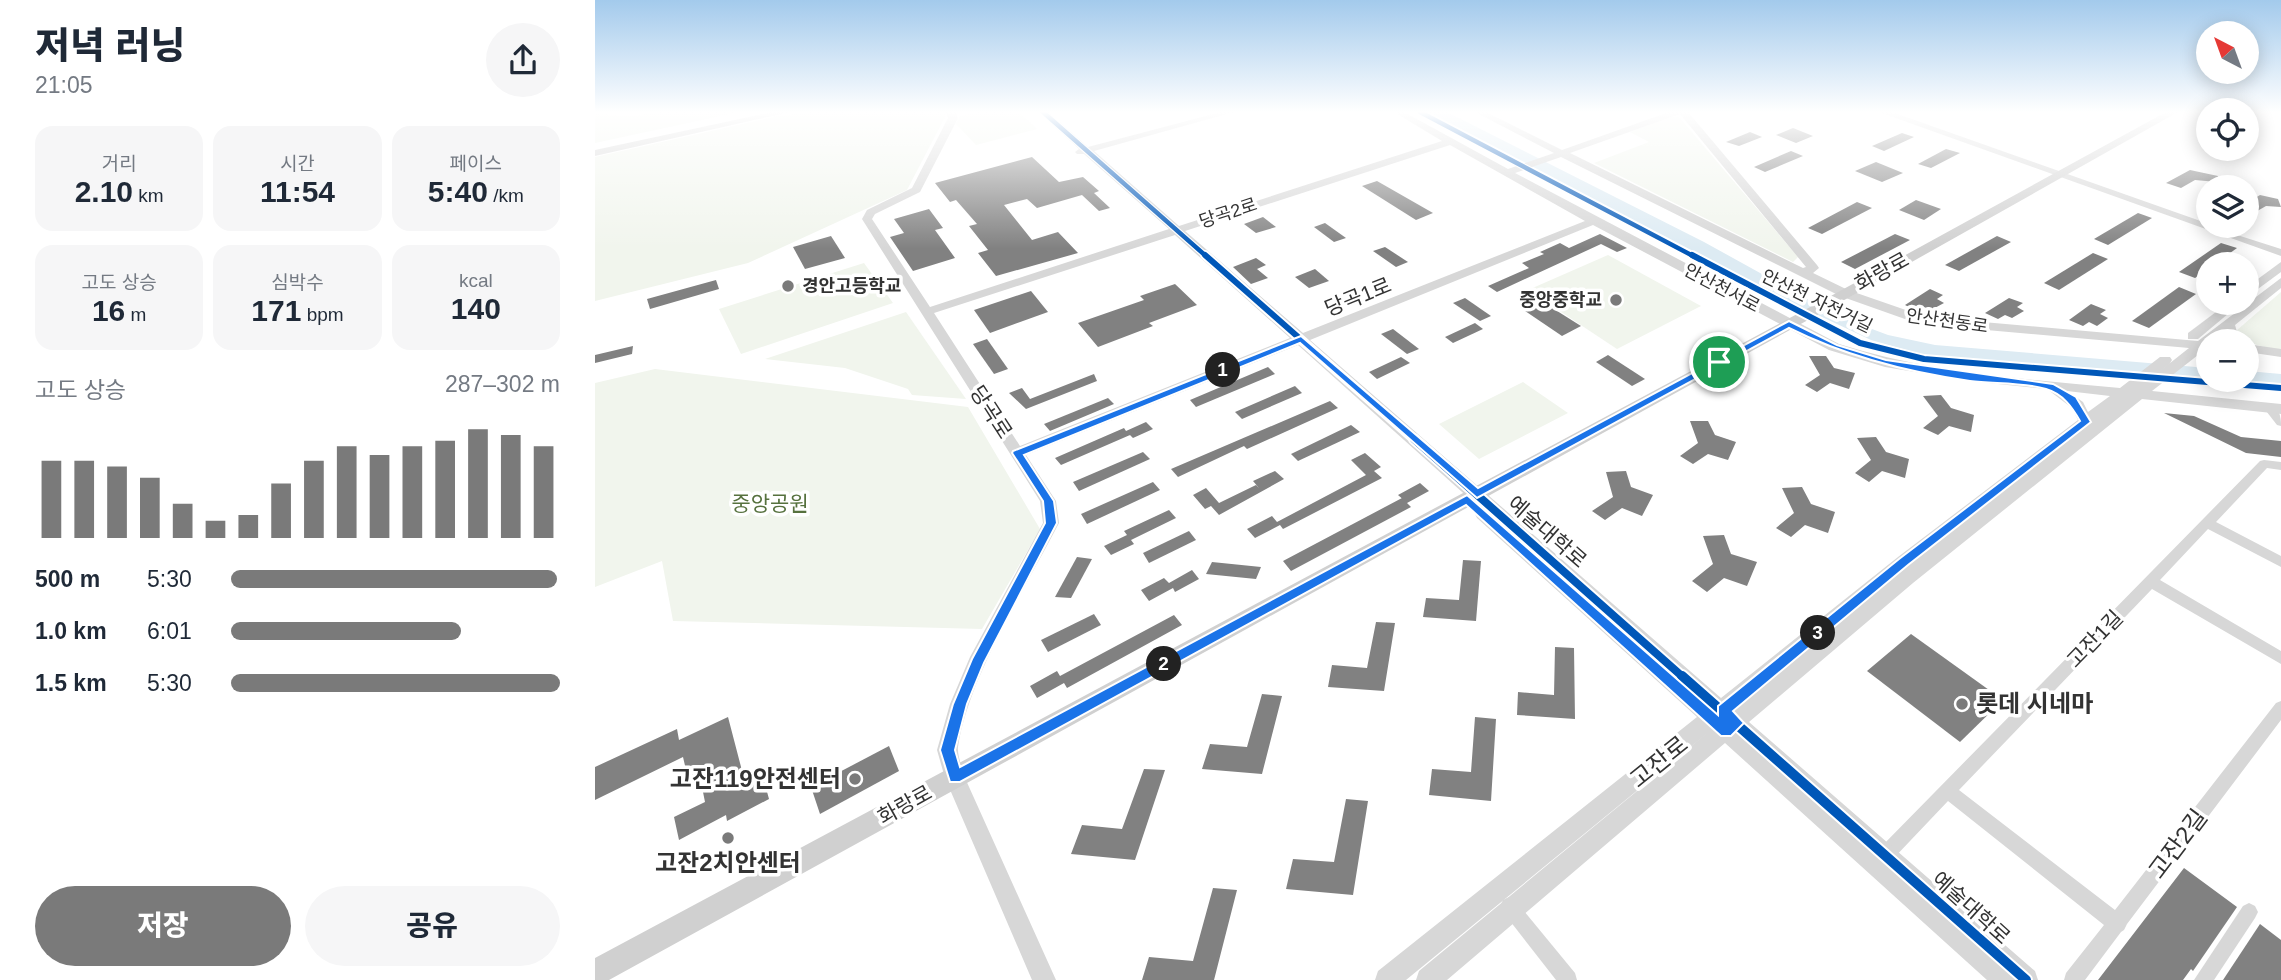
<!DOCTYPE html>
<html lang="ko">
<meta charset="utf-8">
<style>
body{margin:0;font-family:Helvetica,"Noto Sans KR",sans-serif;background:#f6f6f7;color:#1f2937;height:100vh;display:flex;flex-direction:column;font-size:26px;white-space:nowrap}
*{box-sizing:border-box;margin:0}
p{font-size:23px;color:#747a83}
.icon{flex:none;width:38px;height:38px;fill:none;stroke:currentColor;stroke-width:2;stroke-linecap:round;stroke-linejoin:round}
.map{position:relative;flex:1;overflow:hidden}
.sheet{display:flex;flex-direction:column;background:#fff;width:595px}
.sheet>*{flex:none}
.needle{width:46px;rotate:319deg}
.fabs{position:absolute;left:1601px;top:21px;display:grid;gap:14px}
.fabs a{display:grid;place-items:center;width:63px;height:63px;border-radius:50%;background:#fff;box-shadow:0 4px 18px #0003;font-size:35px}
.pin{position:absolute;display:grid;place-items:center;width:60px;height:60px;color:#fff;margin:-30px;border:4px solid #fff;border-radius:50%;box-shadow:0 2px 7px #0007}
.km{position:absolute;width:35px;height:35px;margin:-18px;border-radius:50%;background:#222;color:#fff;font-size:19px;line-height:35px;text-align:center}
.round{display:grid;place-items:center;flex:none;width:74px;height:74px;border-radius:37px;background:#f6f6f7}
.headline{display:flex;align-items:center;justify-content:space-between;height:119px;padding:0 35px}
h1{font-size:38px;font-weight:800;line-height:52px}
.stats{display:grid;grid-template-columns:repeat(3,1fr);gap:10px;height:119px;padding:7px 35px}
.stats div{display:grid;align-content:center;border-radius:18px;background:#f6f6f7;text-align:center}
.stats b{font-size:30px;font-weight:800}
.stats small{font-size:19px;font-weight:400}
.stats p{font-size:19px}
.chart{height:196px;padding:14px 35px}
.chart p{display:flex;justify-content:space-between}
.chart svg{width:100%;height:126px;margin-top:7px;stroke:#7a7a7a;stroke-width:6}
.primary-button{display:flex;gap:14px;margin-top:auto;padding:14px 35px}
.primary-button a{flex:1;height:80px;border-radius:42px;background:#7a7a7a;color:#fff;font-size:28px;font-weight:800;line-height:80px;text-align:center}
.primary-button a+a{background:#f6f6f7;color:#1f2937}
ul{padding:0 35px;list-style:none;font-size:23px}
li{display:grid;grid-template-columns:112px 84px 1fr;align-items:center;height:52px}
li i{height:18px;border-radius:9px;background:#7a7a7a}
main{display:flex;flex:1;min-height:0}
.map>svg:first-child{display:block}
.green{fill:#f1f5ed}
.water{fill:#ddebf3}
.building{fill:#818181}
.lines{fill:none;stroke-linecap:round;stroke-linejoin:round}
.minor{fill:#d7d7d7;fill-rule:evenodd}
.tertiary{fill:#d7d7d7;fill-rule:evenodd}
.secondary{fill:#d0d0d0;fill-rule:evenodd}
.cycleway-far3-casing{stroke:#fff;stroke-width:7}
.cycleway-far2-casing{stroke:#fff;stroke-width:10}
.cycleway-far1-casing{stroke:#fff;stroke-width:12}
.cycleway-casing{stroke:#fff;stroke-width:14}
.cycleway-far3{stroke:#0057b8;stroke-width:4.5}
.cycleway-far2{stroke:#0057b8;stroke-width:6}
.cycleway-far1{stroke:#0057b8;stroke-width:8}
.cycleway{stroke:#0057b8;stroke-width:10}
.route{fill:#1a73e8;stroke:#fff;stroke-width:2;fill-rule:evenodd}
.poi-dot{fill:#7a7a7a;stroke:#fff;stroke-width:2.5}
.labels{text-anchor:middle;stroke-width:7;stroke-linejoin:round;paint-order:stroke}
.far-street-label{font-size:18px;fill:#333;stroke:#fff}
.far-poi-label{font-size:18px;font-weight:bold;fill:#333;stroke:#fff;text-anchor:start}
.street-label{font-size:21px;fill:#333;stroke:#fff}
.park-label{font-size:21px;fill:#56713e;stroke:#fff}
.near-poi-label{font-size:24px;font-weight:bold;fill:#333;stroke:#fff;text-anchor:start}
.near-street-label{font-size:24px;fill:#333;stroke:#fff}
</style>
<main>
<section class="sheet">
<div class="headline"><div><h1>저녁 러닝</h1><p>21:05</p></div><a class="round"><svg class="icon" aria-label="share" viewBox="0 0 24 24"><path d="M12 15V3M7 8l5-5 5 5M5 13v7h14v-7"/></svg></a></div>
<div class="stats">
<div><p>거리</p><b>2.10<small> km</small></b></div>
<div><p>시간</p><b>11:54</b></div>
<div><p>페이스</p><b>5:40<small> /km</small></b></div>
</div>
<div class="stats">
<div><p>고도 상승</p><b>16<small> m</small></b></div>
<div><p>심박수</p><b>171<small> bpm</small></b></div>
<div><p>kcal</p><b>140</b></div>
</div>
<div class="chart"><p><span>고도 상승</span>287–302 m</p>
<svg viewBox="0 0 160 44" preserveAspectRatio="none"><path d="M5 44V17M15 44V17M25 44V19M35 44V23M45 44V32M55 44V38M65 44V36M75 44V25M85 44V17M95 44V12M105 44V15M115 44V12M125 44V10M135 44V6M145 44V8M155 44V12"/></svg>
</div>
<ul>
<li><b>500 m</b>5:30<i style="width:99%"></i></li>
<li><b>1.0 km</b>6:01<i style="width:70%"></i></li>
<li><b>1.5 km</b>5:30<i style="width:100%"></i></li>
</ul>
<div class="primary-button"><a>저장</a><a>공유</a></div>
</section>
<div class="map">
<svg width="1686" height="980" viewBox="0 0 1686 980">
<rect width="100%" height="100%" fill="#fff"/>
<!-- green -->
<g class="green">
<polygon points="64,112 144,112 0,143 0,114 38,116"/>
<polygon points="218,112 347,112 351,115 312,190 153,263 0,301 0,157 183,116"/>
<polygon points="381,112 424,112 442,129 381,145 361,124 365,116"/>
<polygon points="1076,117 1084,117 1203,257 1198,262 999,163 1054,142 1035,132"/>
<polygon points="1013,255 1106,306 1022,349 933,290"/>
<polygon points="269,263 298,303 146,354 124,309"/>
<path d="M1686,292V350C1667,347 1654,345 1641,331Z"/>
<polygon points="311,312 371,399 317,395 313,389 250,368 170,359"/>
<polygon points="60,369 373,407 445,529 387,629 78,621 67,561 0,587 0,383"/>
<polygon points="928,382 973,413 884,459 844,424"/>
</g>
<!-- water -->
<g class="water">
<polygon points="834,112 852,112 1109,242 1245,317 1293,335 1340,345 1613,368 1613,379 1389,362 1329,355 1276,340 1193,301"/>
<polygon points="1652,371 1686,374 1686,386 1620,380 1652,380"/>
</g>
<!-- building -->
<g class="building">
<polygon points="1198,128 1218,136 1201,143 1181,135"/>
<polygon points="1155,132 1167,137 1144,146 1131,142"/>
<polygon points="1307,133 1319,137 1289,151 1277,146"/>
<polygon points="1351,149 1365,153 1336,168 1323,164"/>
<polygon points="1196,151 1208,156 1170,172 1159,167"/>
<polygon points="437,157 464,182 488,177 504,191 499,193 515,208 504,211 487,195 442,208 432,199 409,205 437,240 463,232 483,253 401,276 383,253 393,250 374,226 382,224 361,200 355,202 340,183"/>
<polygon points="1281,162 1308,173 1287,182 1260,171"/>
<polygon points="1595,170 1623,176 1622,182 1600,180 1586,188 1571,183"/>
<polygon points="782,181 838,213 821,220 767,186"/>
<polygon points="1665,195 1683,199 1686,207 1671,206 1657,214 1652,212 1652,203"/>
<polygon points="1321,200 1346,209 1329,220 1304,210"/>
<polygon points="1262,202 1277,208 1227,234 1213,228"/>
<polygon points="334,209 348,228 340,230 360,258 318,271 295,237 309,233 299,219"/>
<polygon points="1543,213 1557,218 1513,245 1499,239"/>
<polygon points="668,217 681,227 661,233 649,224"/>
<polygon points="730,223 751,238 739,242 719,227"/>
<polygon points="1005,234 1032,248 1022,252 1006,244 902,292 893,286 934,268 927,263 949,254 945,252 965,243 974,248"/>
<polygon points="1300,234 1315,240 1260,269 1246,262"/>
<polygon points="236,236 250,258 210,269 198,247"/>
<polygon points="1402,236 1416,242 1364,271 1350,265"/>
<polygon points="1626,243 1642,248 1620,264 1614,264 1614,269 1600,278 1584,272"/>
<polygon points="790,247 813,262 801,267 778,251"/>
<polygon points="1498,253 1513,259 1464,290 1449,283"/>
<polygon points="661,258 671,265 662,269 673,278 656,284 638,267"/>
<polygon points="720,269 734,281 714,288 700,277"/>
<polygon points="121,280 124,289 55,309 52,299"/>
<polygon points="580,284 602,305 554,323 558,326 503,347 483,323 549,300 545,296"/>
<polygon points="1584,287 1601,294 1554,328 1537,321"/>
<polygon points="1335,289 1348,295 1342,299 1349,303 1336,310 1329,307 1322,311 1310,305"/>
<polygon points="436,291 453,312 395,333 379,310"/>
<polygon points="870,298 896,316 885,321 858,303"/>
<polygon points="1414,298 1428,303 1422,307 1429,311 1417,318 1410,315 1403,319 1390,313"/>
<polygon points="943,299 986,326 967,336 924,307"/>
<polygon points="1496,304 1511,310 1505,314 1513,318 1502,326 1494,322 1488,326 1474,320"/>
<polygon points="880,323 888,329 858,343 850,337"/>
<polygon points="798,329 824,349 812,354 786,334"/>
<polygon points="392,339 413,369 399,374 378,344"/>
<polygon points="38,346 37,354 0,363 0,355"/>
<polygon points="1013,355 1050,379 1037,386 1001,362"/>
<polygon points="1214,356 1231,356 1239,368 1260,373 1254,389 1235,383 1222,392 1210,385 1225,375"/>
<polygon points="806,357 815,363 782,379 774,372"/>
<polygon points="673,367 680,374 601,407 595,400"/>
<polygon points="499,374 502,381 431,409 414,393 427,388 435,399"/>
<polygon points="700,386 707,393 647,419 640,412"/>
<polygon points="1346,395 1356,408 1379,415 1376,432 1354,426 1343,435 1328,428 1343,416 1328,396"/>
<polygon points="513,398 519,404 455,431 449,424"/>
<polygon points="735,401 743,408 652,449 649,446 583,477 576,469"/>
<polygon points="1569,413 1599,416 1646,437 1686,441 1686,457 1651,453"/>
<polygon points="1095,421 1113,421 1120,435 1141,442 1133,460 1113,454 1098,464 1085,456 1103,443"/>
<polygon points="551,422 558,429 538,438 533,433 535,435 466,465 460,458 529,428 531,431"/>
<polygon points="756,425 765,432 703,461 696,454"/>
<polygon points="1281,437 1291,452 1314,459 1310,478 1287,471 1274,482 1260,473 1276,460 1262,438"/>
<polygon points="548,452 555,459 484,491 478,482"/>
<polygon points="770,453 786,467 779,471 787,478 688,529 685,525 660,538 652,529 677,516 682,522 771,475 756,460"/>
<polygon points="680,471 689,479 624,515 616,506 610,509 598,495 611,488 624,503 661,485 664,488 658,481"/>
<polygon points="1031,471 1036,487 1058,495 1047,516 1027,508 1010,520 997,511 1018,497 1011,472"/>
<polygon points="558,482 565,490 492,524 486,514"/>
<polygon points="825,483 834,491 812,503 816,507 696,571 688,561 807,498 811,502 803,495"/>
<polygon points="1207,487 1216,504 1240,512 1233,533 1210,525 1196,537 1181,528 1199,513 1187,488"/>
<polygon points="574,510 581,518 536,540 539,544 516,555 509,546 532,535 529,531"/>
<polygon points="594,531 601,540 554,563 548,553"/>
<polygon points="1129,535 1136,554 1162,562 1152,586 1129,578 1112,592 1097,581 1118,564 1108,536"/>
<polygon points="482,557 497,559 476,598 460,597"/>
<polygon points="868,560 886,561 881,621 828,617 831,598 864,600"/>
<polygon points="617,562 666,567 661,579 611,574"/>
<polygon points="597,570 604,579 580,592 578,588 554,601 546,590 569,578 574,583"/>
<polygon points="499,614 506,625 453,652 446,640"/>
<polygon points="579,615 587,625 472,688 469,683 442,698 435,686 462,671 465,676"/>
<polygon points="781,622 800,623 789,691 733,687 737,665 772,668"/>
<polygon points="1316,634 1408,700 1365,742 1272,671"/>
<polygon points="960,647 979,648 980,719 922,715 923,692 959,695"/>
<polygon points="667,694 687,696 667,774 607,769 615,744 652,747"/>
<polygon points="133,717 151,786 168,777 174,799 132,821 131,815 84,840 79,817 110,802 106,782 95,787 88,757 0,800 0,767 82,729 84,740"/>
<polygon points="880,717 901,719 896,801 834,795 837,769 876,772"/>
<polygon points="294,746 304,771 225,814 216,787"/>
<polygon points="549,769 570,770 540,860 476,854 487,825 527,829"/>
<polygon points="751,799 773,801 758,895 691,889 698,859 739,862"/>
<polygon points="1589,868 1642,907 1598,971 1596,969 1588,980 1503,980"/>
<polygon points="618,888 642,890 619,980 547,980 554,957 598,961"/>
<polygon points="1665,924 1686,940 1686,980 1628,980"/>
</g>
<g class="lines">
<!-- minor -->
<g class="minor">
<path d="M1674,404C1684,406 1686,416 1686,426L1682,425L1668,407Z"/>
<polygon points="1669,460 1686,462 1686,470 1672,468 1621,522 1686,556 1686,567 1613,529 1565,580 1686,651 1686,664 1557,589 1364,790 1520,910 1681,703 1686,701 1686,720 1532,924 1529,930 1526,932 1490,980 1469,980 1471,973 1509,925 1353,801 1296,861 1290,863 1284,861 1281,855 1284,849 1665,461"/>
<polygon points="914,897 920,900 980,973 982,980 961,980 908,912 905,906 908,900"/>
<polygon points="1654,903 1660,906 1663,912 1660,918 1619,980 1599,980 1648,906"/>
</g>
<!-- tertiary -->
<g class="tertiary">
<path d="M351,112H360L363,118L325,192L280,214L277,219L335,307L574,229L489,154H482L480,152L484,149L444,112H453L493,147L626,112H639L499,151L584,226L847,141L799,112H809L913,169L959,153L880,112H891L967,150L1074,112H1093L1222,265L1224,268L1218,273L1253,290L1331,317L1603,341L1686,278V288L1640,325L1642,332L1654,341L1652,343V341H1638L1629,333L1619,341H1614L1612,348L1557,391L1686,404V414L1547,399L1318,583L1154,722L1440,971L1443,980H1392L1130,743L852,980H821L824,971L1116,730L811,980H780L783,971L1102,717L882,518L880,514L886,509L703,345L431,455L461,501L464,523C431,587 373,678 363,747C362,756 368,769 370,778L461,980H437L350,778L342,750L355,704L375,657L448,523L445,501L267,219L272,210L317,188L353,118ZM1085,114L1211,267L1208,268L975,153ZM855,145L990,221L708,333L590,231ZM966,157L1245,296L1324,324L1594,348L1541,390L1575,363L1577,360L1575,357H1565L1525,388C1430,379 1335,373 1244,344L920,173ZM998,225L1234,350L1290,367L1374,381L1452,389L1477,408L1483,420L1303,557L1126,698L715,340ZM580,235L695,338L425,446L339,313ZM1472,391L1515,396L1493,412L1488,402Z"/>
<polygon points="1284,112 1297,112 1614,224 1614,226 1686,249 1686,256"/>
<polygon points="1686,262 1686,272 1652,297 1652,287"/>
<polygon points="1633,303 1646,303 1603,339 1593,339 1593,333"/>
<polygon points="1652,344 1686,349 1686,357 1652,352"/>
</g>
<!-- secondary -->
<g class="secondary">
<polygon points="177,112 195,112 0,156 0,150"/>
<polygon points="1571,112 1583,112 1244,303 14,980 0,980 0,958 1234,297"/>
</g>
<defs>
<g id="cycleway-far3">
<polyline points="448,112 612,257"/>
<polyline points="825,112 1100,257"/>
</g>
<g id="cycleway-far2">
<polyline points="610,255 821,441"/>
<polyline points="1097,255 1265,343 1329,359 1686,388"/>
</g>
<polyline id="cycleway-far1" points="819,439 1089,678"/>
<polyline id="cycleway" points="1087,676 1431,980"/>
</defs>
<!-- cycleway-far3 casing -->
<use href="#cycleway-far3" class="cycleway-far3-casing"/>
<!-- cycleway-far2 casing -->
<use href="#cycleway-far2" class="cycleway-far2-casing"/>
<!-- cycleway-far1 casing -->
<use href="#cycleway-far1" class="cycleway-far1-casing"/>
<!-- cycleway casing -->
<use href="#cycleway" class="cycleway-casing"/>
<!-- cycleway-far3 -->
<use href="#cycleway-far3" class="cycleway-far3"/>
<!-- cycleway-far2 -->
<use href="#cycleway-far2" class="cycleway-far2"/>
<!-- cycleway-far1 -->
<use href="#cycleway-far1" class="cycleway-far1"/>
<!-- cycleway -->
<use href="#cycleway" class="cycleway"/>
</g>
<!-- sky -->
<linearGradient id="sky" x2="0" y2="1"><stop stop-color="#a3caec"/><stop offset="0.45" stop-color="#fff"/><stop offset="1" stop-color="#fff" stop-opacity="0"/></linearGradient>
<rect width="1686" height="249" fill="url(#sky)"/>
<!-- route -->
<path class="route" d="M1194,321L1242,345L1291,360L1458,384L1481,397L1496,422L1313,565L1138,711L1149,723L1136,736H1126L871,505L365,782H355L345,750L358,704L377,659L450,523L448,501L417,453L418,451L706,336L883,488ZM1194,328C1252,357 1311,372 1375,381C1399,384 1427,382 1451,389C1468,394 1477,407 1485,421L1304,559L1123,706V715L872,495L365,767L360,750L372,704L389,663L462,523L459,501L429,455L705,343L882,498Z"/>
<!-- markers -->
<g class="poi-dot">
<circle cx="193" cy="286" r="7"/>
<circle cx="1021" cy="300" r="7"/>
<circle cx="1367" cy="704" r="7"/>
<circle cx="260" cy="779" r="7"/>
<circle cx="133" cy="838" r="7"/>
</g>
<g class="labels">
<!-- far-street labels -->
<g class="far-street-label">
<text transform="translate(633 213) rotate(-18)" y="6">당곡2로</text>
<text transform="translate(1127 288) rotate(28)" y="6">안산천서로</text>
<text transform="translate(1222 301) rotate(26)" y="6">안산천 자전거길</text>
<text transform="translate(1352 321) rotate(8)" y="6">안산천동로</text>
</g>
<!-- far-poi labels -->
<g class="far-poi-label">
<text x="207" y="292">경안고등학교</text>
<text x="1007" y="306" text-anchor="end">중앙중학교</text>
</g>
<!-- street labels -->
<g class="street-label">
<text transform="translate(1287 272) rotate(-29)" y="7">화랑로</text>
<text transform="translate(763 297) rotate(-22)" y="7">당곡1로</text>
<text transform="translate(396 412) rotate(57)" y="7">당곡로</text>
<text transform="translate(952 532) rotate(41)" y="7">예술대학로</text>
<text transform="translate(1500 639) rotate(-46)" y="7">고잔1길</text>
<text transform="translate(310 805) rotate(-29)" y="7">화랑로</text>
<text transform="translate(1376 908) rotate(42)" y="7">예술대학로</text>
</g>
<!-- park labels -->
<g class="park-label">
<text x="175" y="511">중앙공원</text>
</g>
<!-- near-poi labels -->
<g class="near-poi-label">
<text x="1381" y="712">롯데 시네마</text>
<text x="246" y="787" text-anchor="end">고잔119안전센터</text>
<text x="133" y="871" text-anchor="middle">고잔2치안센터</text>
</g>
<!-- near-street labels -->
<g class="near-street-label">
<text transform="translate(1064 762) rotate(-39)" y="8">고잔로</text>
<text transform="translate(1583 844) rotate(-53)" y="8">고잔2길</text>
</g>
</g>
</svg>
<div class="fabs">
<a><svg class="needle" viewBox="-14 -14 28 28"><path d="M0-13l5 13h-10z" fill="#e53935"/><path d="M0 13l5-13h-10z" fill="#747a83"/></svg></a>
<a><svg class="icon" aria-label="locate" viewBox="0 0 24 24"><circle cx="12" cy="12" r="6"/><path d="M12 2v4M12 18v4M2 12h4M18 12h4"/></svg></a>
<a><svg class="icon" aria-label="layers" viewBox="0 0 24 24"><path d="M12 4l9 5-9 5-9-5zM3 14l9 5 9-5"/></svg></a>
<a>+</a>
<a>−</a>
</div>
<div class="pin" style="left:1124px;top:362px;background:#1e9e55"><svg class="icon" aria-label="arrive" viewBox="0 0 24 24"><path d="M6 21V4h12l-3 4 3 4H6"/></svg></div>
<b class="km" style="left:628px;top:370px">1</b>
<b class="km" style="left:569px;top:664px">2</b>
<b class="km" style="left:1223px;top:633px">3</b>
</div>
</main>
